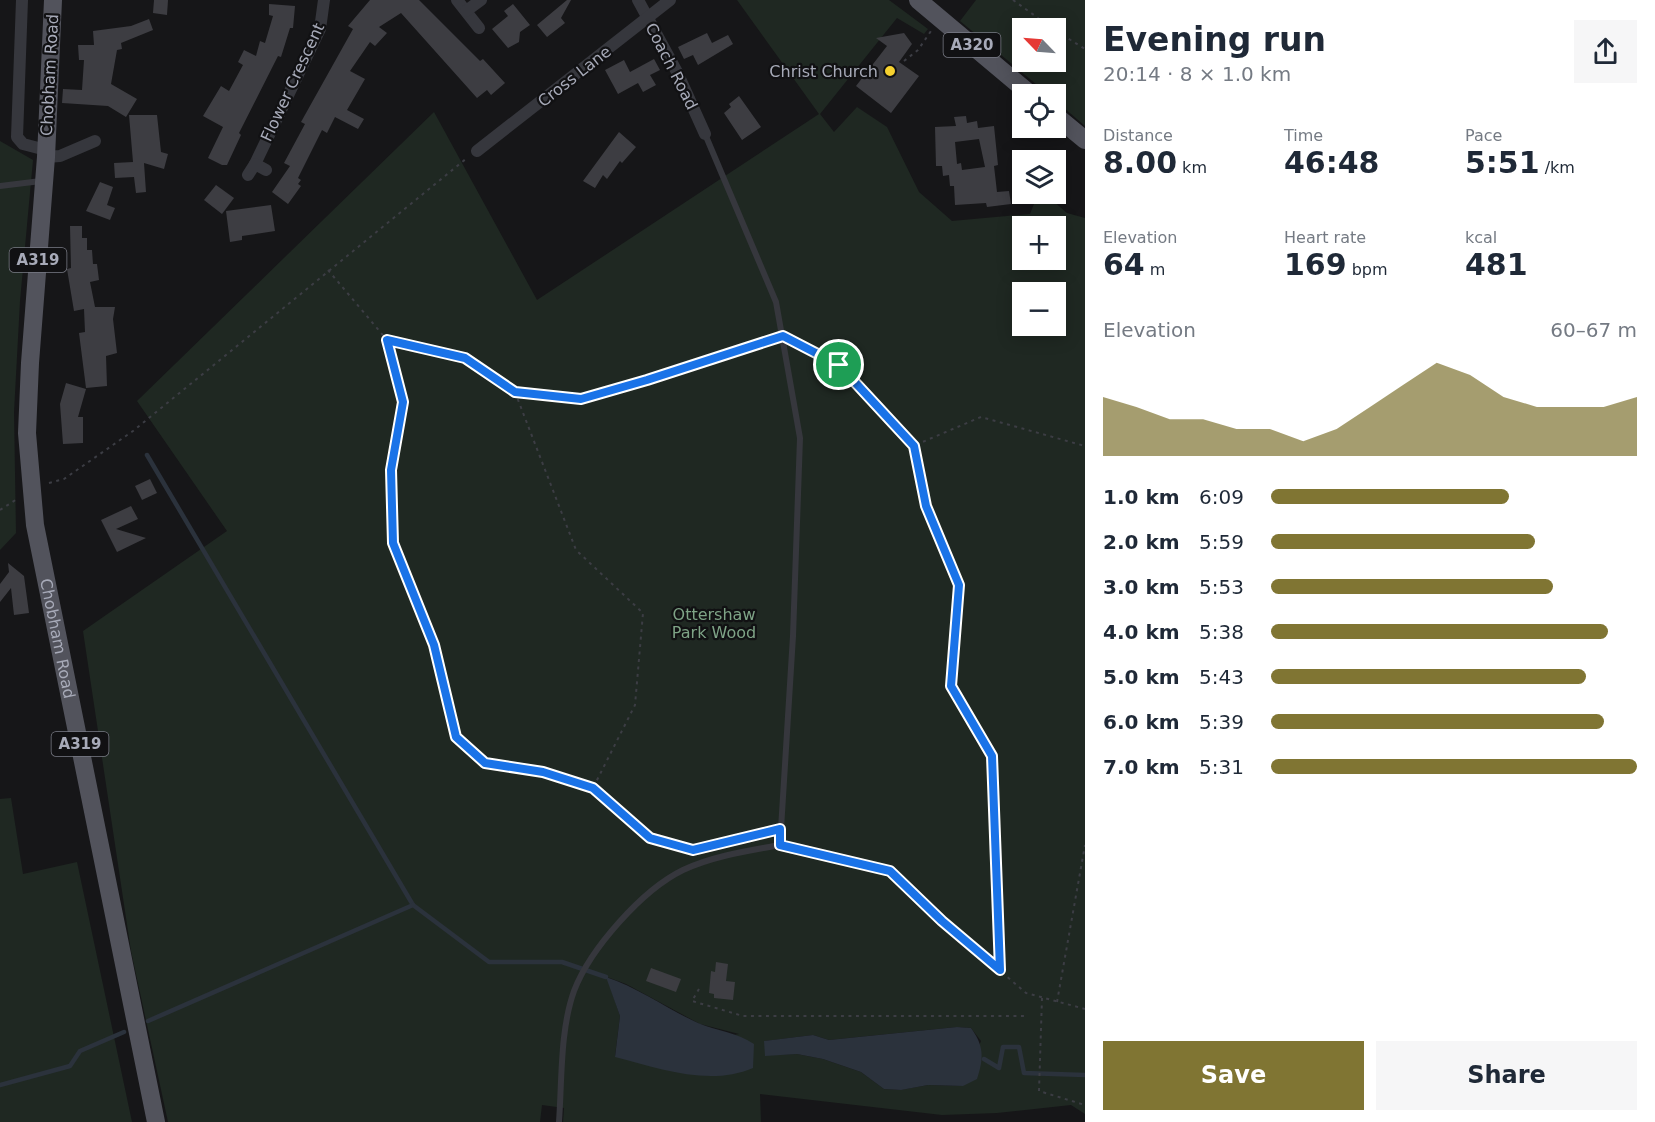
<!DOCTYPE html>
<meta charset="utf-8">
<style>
body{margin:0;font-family:"DejaVu Sans",sans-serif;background:#f6f6f7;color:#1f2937;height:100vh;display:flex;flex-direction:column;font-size:22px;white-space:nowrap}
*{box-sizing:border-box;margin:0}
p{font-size:20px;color:#747a83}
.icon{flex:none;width:33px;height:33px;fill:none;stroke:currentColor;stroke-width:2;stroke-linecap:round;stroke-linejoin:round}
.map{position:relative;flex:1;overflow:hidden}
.sheet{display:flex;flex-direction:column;background:#fff;width:570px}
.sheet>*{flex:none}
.needle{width:39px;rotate:295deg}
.tools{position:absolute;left:1012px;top:18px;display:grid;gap:12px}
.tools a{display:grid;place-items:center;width:54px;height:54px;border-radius:0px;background:#fff;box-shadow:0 3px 15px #0003;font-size:30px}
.pin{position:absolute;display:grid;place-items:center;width:51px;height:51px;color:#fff;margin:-26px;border:3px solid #fff;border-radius:50%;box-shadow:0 2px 6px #0007}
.round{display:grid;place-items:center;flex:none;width:63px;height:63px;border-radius:0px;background:#f6f6f7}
.overview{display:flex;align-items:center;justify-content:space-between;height:102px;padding:0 18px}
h1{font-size:33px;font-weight:700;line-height:45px}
.stats{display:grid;grid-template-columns:repeat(3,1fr);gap:9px;height:102px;padding:6px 18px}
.stats div{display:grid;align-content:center}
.stats b{font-size:30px;font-weight:700}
.stats small{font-size:16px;font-weight:400}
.stats p{font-size:16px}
.chart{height:168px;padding:12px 18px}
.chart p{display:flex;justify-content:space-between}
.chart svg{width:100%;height:108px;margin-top:6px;fill:#807533;opacity:.7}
.button{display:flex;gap:12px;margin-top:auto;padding:12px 18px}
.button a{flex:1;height:69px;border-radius:0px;background:#807533;color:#fff;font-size:24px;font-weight:700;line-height:69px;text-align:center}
.button a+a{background:#f6f6f7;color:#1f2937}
ul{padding:0 18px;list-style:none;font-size:20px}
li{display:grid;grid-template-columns:96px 72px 1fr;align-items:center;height:45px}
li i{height:15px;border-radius:8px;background:#807533}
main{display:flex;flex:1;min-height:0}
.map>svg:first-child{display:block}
.green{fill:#1f2822;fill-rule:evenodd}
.water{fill:#2b323c}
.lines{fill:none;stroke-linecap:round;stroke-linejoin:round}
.stream{stroke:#2b323c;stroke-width:4.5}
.building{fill:#3d3d42;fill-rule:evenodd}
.path{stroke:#3c3d44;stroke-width:2;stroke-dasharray:3 4.5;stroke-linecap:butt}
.service{stroke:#36373d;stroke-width:6}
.minor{stroke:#36373d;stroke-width:12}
.primary{stroke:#52535c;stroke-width:18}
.route-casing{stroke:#fff;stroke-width:12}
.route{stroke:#1a73e8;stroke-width:8}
.poi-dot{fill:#f6d12f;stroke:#111113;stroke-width:2}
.labels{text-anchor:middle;stroke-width:4.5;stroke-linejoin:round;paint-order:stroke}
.shield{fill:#111113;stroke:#7a7c86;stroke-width:1.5}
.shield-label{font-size:15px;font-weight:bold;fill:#a7aab8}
.street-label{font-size:16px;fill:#a7aab8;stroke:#111113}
.poi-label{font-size:16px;fill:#a7aab8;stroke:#111113;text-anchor:end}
.park-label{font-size:16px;fill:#7ea386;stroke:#111113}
</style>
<main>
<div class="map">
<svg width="1085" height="1122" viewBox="0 0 1085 1122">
<rect width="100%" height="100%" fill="#161618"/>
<!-- green -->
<g class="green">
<path d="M737,0H889L928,29L924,34L897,18L820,114L834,132L857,107L887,127L919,192L952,221L1030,214L1038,194H1045L1067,213L1085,218V1114L1071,1105L997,1113L942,1115L760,1094L761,1122H563L564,1108L542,1105L540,1122H168L131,951L83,631L227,531L137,401L434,112L537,300L819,114ZM1023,226H1056V260H1023ZM1023,292H1056V326H1023ZM607,977L626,984L700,1024L739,1034L615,1056L620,1016ZM957,1027L971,1028L981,1041L963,1086L928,1085L900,1090L884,1089L861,1072L823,1059L797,1054L765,1055V1041L813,1035L829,1040Z"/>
<path d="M976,0H1085V126L1056,101V94H1048L960,21ZM1056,28V62H1023V28Z"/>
<polygon points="0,141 33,160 20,301 14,412 16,533 0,550"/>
<polygon points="11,798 23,874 77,862 132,1122 0,1122 0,799"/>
</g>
<!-- water -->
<g class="water">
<path d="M606,977C639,988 667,1009 698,1023C717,1031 736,1032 754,1044L753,1068C709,1087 659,1068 615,1057L620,1016Z"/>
<path d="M957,1027L971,1028C984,1046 984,1058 977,1079L963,1086L928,1085L901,1090L884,1089L861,1072L823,1059L797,1054L765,1056L764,1041L813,1035L829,1040Z"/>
</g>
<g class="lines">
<!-- stream -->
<g class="stream">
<polyline points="147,455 413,905 489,962 562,962 606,977"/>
<polyline points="148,1021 413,905"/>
<polyline points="984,1059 999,1068 1003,1047 1019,1047 1024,1073 1085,1075"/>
<polyline points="0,1085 70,1066 80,1051 124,1032"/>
</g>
</g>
<!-- building -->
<g class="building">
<polygon points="154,0 168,0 167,15 153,13"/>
<polygon points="370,0 419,0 480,61 483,59 505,83 491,95 487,90 477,98 401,13 379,27 387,33 375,46 370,42 350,71 365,79 347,110 364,119 358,129 335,117 327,133 322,130 298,178 301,180 298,184 301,186 288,204 272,192 290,166 284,163 305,124 301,122 353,29 348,26"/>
<polygon points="567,0 571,0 561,18 565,23 547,37 537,25"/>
<polygon points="269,4 295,6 293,28 290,28 281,57 278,56 239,133 241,135 227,165 222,165 208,158 223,127 203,116 221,86 229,91 243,65 238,62 244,50 256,56 260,41 265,43 273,16 269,15"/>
<polygon points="513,4 530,25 520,32 519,42 508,48 492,29 508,16 504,11"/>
<polygon points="149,19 153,30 121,43 122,49 117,50 111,84 137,99 126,117 108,106 62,103 63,89 82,90 84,60 79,60 78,45 94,45 93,31 131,26"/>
<polygon points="707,33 712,43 728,35 733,44 698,65 693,55 684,59 678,47"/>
<polygon points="904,33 912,44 899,62 919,76 891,113 856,86 887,46 876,38"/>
<polygon points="654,59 660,70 650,75 656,85 643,92 638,83 618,94 605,70 624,60 630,72"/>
<polygon points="739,96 761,127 742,140 724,113 731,107 729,104"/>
<polygon points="129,115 157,115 161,152 168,154 164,169 144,163 146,192 136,193 134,177 115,178 114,163 133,162"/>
<path d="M966,116L967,123L977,121L978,128L994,126L998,165L994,166L997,192L1009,191L1011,204L987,207L986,203L955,205L954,186H950L949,175L943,176L942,166H936L935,127L956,126L954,117ZM979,139L985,167L962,170L961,163L957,164L955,142Z"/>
<polygon points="619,132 636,147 622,163 620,161 607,179 603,175 595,188 583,181"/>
<polygon points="100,182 113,187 107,205 115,208 110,220 86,211"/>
<polygon points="216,185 234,198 222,214 204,200"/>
<polygon points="271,205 275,231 242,236 242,240 230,242 226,211"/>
<polygon points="70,226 82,226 82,238 87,238 87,250 92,250 93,264 97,264 99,280 90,282 95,307 115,307 113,319 117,353 106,356 107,386 86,388 79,333 85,332 84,309 74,311 67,269 71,268"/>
<polygon points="66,383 86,389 78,417 83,417 83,443 63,444 60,404"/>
<polygon points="150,479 157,493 142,500 135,486"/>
<polygon points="131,506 138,519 116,529 146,538 117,552 101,520"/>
<polygon points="8,563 24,576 29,613 14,615 11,588 0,602 0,584 9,572"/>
<polygon points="716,962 728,964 726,981 735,982 733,1000 714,998 714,994 709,993 711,971 715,972"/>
<polygon points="651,968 681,979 676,992 646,981"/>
</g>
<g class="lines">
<!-- path -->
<g class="path">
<polyline points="1013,0 1052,28"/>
<polyline points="1056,31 1085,49"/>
<polyline points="904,61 918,50 931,31"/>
<polyline points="328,270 387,340 403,402 391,470 393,543 434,645 456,737 485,763 543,772 593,788 650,839 693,850 769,832"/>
<polyline points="387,340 465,358 515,391 581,399 647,380 774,339"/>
<polyline points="793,341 839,365 913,446 981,417 1085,446"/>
<polyline points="515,392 576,550 643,613 635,705 593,788"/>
<polyline points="913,446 926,506 959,585 951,686 992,756 1000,971"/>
<polyline points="49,483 64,479 133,431 467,158"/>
<polyline points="0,510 17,499"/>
<polyline points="789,847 890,871 942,921 1026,993 1085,1009"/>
<polyline points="699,989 692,1001 743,1016 1026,1016"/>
<polyline points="1042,998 1039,1091 1085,1105"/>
<polyline points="1057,1002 1085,845"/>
</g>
<!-- service -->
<g class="service">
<polyline points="0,186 41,181"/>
<path d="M559,1122C562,1080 560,1030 574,991C590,949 642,890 683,870C713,856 747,851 780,845L793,636L800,438L776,302L705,134"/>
</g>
<!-- minor -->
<g class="minor">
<polyline points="22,0 17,137 23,144 46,150"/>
<polyline points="457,0 479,28"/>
<polyline points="638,0 677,72 705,134"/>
<polyline points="466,11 481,0"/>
<polyline points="477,151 670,0"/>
<polyline points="46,157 60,156 95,141"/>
<polyline points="255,164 320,29 324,0"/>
<polyline points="248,175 255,164 266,170"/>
</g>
<!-- primary -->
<g class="primary">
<path id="s1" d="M53,0L46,157L30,363L27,433L35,525L156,1122"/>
<polyline points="918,0 1030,94"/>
<polyline points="1056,116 1085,140"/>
</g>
</g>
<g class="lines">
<defs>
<polygon id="route" points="783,336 839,365 914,446 926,506 959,585 951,686 992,756 1000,970 942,921 890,871 780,845 780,829 693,850 650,838 593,788 543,772 485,763 456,737 434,645 393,543 391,470 403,402 387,340 465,358 515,392 581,399 647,380"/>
</defs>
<!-- route casing -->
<use href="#route" class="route-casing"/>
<!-- route -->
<use href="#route" class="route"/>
</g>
<!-- markers -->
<circle class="poi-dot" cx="890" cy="71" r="6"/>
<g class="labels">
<!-- shield labels -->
<g class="shield">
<rect x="943.5" y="33" width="57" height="24" rx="4.5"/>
<rect x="9.5" y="248" width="57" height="24" rx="4.5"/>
<rect x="51.5" y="732" width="57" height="24" rx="4.5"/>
</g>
<g class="shield-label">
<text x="972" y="50">A320</text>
<text x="38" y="265">A319</text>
<text x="80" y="749">A319</text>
</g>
<!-- street labels -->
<g class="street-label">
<text transform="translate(672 66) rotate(63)" y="6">Coach Road</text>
<text transform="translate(49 75) rotate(-87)" y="6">Chobham Road</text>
<text transform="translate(574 76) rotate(-38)" y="6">Cross Lane</text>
<text transform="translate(292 82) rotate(-65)" y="6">Flower Crescent</text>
<text dy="6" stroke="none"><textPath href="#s1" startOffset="642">Chobham Road</textPath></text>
</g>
<!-- poi labels -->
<g class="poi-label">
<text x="878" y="77">Christ Church</text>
</g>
<!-- park labels -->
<g class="park-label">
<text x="714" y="620">Ottershaw<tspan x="714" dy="18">Park Wood</tspan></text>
</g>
</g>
</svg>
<div class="tools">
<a><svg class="needle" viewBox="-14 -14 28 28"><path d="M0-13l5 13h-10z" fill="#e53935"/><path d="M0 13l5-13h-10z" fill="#747a83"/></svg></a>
<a><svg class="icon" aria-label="locate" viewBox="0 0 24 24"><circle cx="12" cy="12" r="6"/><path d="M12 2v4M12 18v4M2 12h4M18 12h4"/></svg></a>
<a><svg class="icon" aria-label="layers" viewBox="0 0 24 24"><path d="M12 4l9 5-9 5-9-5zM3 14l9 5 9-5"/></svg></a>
<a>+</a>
<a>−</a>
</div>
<div class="pin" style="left:839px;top:365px;background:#1e9e55"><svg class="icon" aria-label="arrive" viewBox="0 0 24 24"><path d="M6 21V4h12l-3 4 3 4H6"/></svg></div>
</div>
<section class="sheet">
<div class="overview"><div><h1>Evening run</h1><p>20:14 · 8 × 1.0 km</p></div><a class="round"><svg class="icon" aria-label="share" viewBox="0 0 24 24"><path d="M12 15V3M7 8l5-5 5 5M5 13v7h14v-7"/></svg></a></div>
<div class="stats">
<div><p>Distance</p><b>8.00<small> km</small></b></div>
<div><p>Time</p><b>46:48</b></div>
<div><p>Pace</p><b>5:51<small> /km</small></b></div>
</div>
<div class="stats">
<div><p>Elevation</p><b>64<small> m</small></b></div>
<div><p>Heart rate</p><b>169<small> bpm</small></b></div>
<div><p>kcal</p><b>481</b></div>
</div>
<div class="chart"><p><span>Elevation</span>60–67 m</p>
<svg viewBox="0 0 160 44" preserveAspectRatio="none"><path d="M0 44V20L10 24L20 29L30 29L40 33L50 33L60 38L70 33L80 24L90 15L100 6L110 11L120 20L130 24L140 24L150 24L160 20V44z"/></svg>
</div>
<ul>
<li><b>1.0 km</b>6:09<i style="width:65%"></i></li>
<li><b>2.0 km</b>5:59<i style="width:72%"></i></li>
<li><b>3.0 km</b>5:53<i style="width:77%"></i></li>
<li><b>4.0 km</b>5:38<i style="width:92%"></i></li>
<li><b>5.0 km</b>5:43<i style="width:86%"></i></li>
<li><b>6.0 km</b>5:39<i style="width:91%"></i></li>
<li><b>7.0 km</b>5:31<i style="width:100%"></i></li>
</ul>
<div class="button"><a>Save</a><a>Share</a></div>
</section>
</main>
